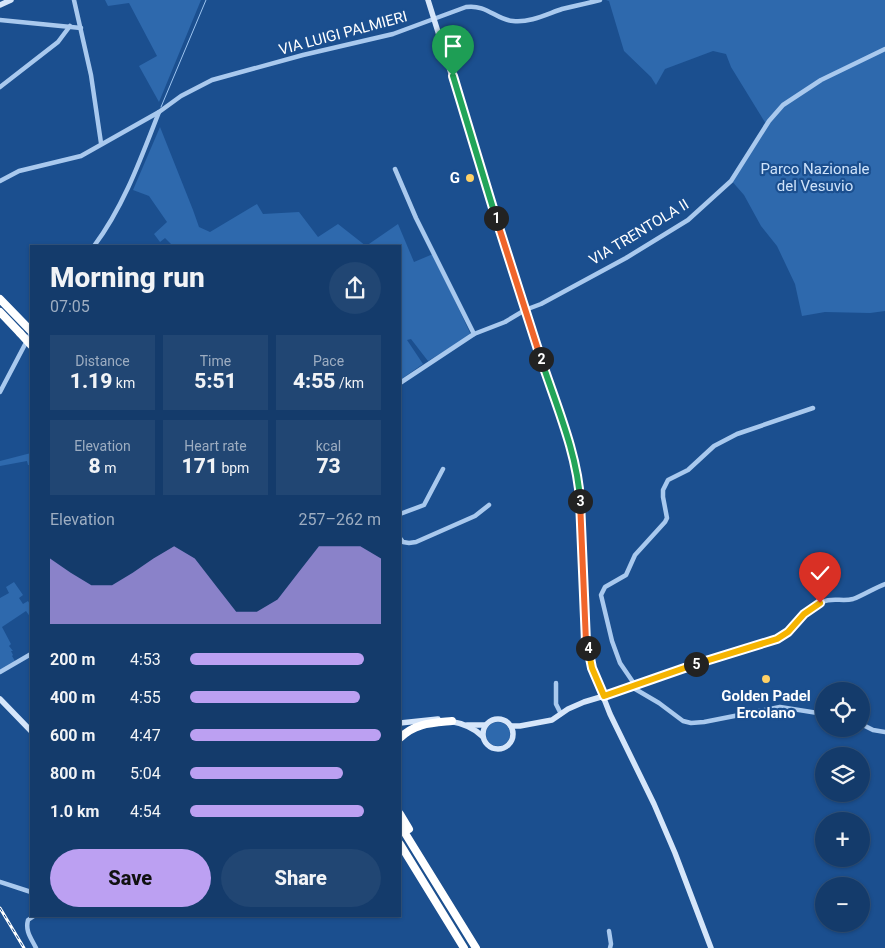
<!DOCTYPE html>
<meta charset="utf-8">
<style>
body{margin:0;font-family:Roboto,sans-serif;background:#214673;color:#f1f3f6;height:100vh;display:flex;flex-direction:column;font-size:19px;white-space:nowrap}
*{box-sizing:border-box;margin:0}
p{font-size:16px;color:#9dadc1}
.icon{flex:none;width:28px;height:28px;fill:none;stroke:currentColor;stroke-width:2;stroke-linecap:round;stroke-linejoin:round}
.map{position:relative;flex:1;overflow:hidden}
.details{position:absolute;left:30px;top:245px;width:371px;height:672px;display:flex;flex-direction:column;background:#143b6b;border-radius:0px;box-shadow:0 1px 4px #0004,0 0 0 1px #33557e}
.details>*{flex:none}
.buttons{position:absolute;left:815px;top:682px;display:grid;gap:10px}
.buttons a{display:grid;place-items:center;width:55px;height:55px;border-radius:50%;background:#143b6b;box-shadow:0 1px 4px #0004,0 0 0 1px #33557e;font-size:25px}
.pin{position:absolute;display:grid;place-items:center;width:42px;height:42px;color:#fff;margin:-51px -21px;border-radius:50% 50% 50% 0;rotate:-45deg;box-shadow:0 0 5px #0007}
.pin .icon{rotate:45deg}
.km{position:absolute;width:25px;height:25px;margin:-12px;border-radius:50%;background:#222;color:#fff;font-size:14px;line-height:25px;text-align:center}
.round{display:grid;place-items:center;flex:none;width:52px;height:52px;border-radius:26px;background:#214673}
.overview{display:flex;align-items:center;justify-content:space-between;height:85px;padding:0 20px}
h1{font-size:28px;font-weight:800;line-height:38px}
.metrics{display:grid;grid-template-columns:repeat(3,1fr);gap:8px;height:85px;padding:5px 20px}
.metrics div{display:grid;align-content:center;border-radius:0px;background:#214673;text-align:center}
.metrics b{font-size:21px;font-weight:800}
.metrics small{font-size:14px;font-weight:400}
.metrics p{font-size:14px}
.chart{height:140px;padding:10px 20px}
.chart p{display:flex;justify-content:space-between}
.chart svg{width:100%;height:90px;margin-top:5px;fill:#bca0f2;opacity:.7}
.cta{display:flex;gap:10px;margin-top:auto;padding:10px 20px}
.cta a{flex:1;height:58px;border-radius:30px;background:#bca0f2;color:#111;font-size:20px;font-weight:800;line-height:58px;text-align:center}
.cta a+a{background:#214673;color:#f1f3f6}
ul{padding:0 20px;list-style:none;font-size:16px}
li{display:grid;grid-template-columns:80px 60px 1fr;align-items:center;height:38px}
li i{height:12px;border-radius:6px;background:#bca0f2}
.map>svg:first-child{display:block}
.green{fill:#2e69ad}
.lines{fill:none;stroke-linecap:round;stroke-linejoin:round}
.stream{stroke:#9cc4f0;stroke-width:1}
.street{stroke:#a9c9ee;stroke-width:4.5}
.secondary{stroke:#d6e6fa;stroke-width:5.5}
.highway{stroke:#fff;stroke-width:8}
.rail-casing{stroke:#fff;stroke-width:3}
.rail{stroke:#1b4f8f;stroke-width:1;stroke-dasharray:4;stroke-linecap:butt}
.highway-bridge{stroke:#fff;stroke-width:8}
.split-1-casing{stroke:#fff;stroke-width:10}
.split-2-casing{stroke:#fff;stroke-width:10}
.split-3-casing{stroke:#fff;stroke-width:10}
.split-4-casing{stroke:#fff;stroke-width:10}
.split-5-casing{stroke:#fff;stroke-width:10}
.split-6-casing{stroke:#fff;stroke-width:10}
.split-1{stroke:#22a559;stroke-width:6}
.split-2{stroke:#f0652b;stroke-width:6}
.split-3{stroke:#22a559;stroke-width:6}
.split-4{stroke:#f0652b;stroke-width:6}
.split-5{stroke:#f5b400;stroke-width:6}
.split-6{stroke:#f5b400;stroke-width:6}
.poi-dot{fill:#ffd166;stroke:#1b4f8f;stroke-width:2}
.labels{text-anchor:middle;stroke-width:4.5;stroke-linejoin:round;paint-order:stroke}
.street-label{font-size:15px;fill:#fff;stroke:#1b4f8f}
.park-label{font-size:15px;fill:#cfe3fa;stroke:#1b4f8f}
.poi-label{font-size:15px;font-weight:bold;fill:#fff;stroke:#1b4f8f;text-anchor:end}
</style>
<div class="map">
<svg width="885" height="948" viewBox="0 0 885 948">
<rect width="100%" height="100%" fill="#1b4f8f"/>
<!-- green -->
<g class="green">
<polygon points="105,0 201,0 159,102 139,66 157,56 129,3 108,6"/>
<polygon points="606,0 885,0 885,311 870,313 825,312 802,316 795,284 777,246 761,226 744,195 730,179 766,124 731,67 726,54 713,51 665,69 656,85 651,77 624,51 609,1"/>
<polygon points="160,127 193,210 199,227 210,232 257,204 263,214 299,212 318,237 338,224 366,246 173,246 165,238 160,242 154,234 167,222 149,196 133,190"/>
<polygon points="398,224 414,262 433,254 471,335 428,361 411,339 407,340 423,364 400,380 400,246 366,246"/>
<polygon points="31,453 31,465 28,465 27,461 0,466 0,461"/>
<polygon points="14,582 23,595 19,598 23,604 28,601 31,606 31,618 26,611 2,627 11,644 9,646 13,651 11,651 13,655 12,656 15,661 0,671 0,598 9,593 6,587"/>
<circle cx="498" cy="734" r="12"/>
</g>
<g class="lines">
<!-- stream -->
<polyline class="stream" points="161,107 206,0"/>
<!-- street -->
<g class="street">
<polyline points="74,0 91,75 101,143"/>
<polyline points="0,20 81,28"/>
<polyline points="0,87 58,42 70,26"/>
<polyline points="395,169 416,218 474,334"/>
<path d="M0,181L19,171L81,156L159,112L181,96L212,80L303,55L393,34L466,7C487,4 496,20 513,21C530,23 547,14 562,9C575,6 588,3 600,0"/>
<path d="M94,246C124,206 141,158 159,112"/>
<polyline points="400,383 474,334 505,322 525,310 541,304 626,258 688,220 731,181 769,121 783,105 821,80 885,49"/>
<polyline points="0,392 31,333"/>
<polyline points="400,514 424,505 443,469"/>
<polyline points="400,538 403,542 409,543 416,542 475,516 489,505"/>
<polyline points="0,672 31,654"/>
<polyline points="556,683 556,704 561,714"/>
<polyline points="635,685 620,663 612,641 601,595 605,587 626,575 635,555 665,522 667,518 663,497 663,490 668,480 688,470 714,446 737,434 813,408"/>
<polyline points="630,686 659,703 683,721 691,723 704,722 780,707 824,714"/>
<path d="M604,696L679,669L777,639C793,628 804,610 822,602C833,597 842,602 853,599C864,595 874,588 885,584"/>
<polyline points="861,724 873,730 885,732"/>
<polyline points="0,882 31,892"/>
<path d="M34,916L28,920C25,931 31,938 36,948"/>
<polyline points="609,931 611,944 610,948"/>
</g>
<!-- secondary -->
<g class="secondary">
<polyline points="428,0 536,345 567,439 579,488 586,642 592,668 610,714 654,804 675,853 711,948"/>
<polyline points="0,5 11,0"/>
<polyline points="0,699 31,731"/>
<circle cx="498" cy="734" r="15"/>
<path d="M449,721C461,723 474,728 482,736"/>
<polyline points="400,723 438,719"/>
<polyline points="467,725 485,725"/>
<polyline points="511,726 520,726 552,720 568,709 584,702 604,696"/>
</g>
<!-- highway -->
<g class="highway">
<polyline points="0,299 31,331"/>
<polyline points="0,312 20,333"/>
<path d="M400,738C415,723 432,723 452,721"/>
<polyline points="400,814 409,829"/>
<polyline points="400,825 476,948"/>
<polyline points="400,844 464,948"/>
</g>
<defs>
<polyline id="rail" points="0,908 24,948"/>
</defs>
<!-- rail casing -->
<use href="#rail" class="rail-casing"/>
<!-- rail -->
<use href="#rail" class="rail"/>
<!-- highway-bridge -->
<polyline class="highway-bridge" points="20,333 31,345"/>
</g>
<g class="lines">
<defs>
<polyline id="split-1" points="453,76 496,218"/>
<polyline id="split-2" points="496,218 541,359"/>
<path id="split-3" d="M541,359C555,402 578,455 580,501"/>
<polyline id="split-4" points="580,501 586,642 588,648"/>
<polyline id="split-5" points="588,648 592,668 604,696 696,664"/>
<polyline id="split-6" points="696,664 777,639 788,632 804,614 820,603"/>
</defs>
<!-- split-1 casing -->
<use href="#split-1" class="split-1-casing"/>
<!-- split-2 casing -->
<use href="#split-2" class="split-2-casing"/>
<!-- split-3 casing -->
<use href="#split-3" class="split-3-casing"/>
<!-- split-4 casing -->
<use href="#split-4" class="split-4-casing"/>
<!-- split-5 casing -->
<use href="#split-5" class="split-5-casing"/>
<!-- split-6 casing -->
<use href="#split-6" class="split-6-casing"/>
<!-- split-1 -->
<use href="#split-1" class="split-1"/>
<!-- split-2 -->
<use href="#split-2" class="split-2"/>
<!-- split-3 -->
<use href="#split-3" class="split-3"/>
<!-- split-4 -->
<use href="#split-4" class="split-4"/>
<!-- split-5 -->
<use href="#split-5" class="split-5"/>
<!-- split-6 -->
<use href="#split-6" class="split-6"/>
</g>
<!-- markers -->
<g class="poi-dot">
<circle cx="470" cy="178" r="5"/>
<circle cx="766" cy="679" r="5"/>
</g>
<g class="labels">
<!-- street labels -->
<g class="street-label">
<text transform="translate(343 33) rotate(-15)" y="5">VIA LUIGI PALMIERI</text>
<text transform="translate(639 232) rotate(-31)" y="5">VIA TRENTOLA II</text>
</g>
<!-- park labels -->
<g class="park-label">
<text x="815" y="174">Parco Nazionale<tspan x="815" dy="17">del Vesuvio</tspan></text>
</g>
<!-- poi labels -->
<g class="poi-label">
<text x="460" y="183">G</text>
<text x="766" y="701" text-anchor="middle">Golden Padel<tspan x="766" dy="17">Ercolano</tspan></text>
</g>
</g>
</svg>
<div class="buttons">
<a><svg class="icon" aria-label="locate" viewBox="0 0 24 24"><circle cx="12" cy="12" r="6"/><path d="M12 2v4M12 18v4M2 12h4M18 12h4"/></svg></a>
<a><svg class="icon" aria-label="layers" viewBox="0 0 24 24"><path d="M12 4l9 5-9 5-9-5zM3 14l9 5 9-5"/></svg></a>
<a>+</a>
<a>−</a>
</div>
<div class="pin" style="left:453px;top:76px;background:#1e9e55"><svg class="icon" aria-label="arrive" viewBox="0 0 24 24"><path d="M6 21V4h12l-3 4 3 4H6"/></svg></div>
<div class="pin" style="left:820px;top:603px;background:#d93025"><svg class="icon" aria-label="check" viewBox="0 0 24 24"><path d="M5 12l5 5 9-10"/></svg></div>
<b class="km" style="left:496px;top:218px">1</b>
<b class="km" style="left:541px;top:359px">2</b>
<b class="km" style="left:580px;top:501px">3</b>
<b class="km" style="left:588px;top:648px">4</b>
<b class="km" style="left:696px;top:664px">5</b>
<section class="details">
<div class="overview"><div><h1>Morning run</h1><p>07:05</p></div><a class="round"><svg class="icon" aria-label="share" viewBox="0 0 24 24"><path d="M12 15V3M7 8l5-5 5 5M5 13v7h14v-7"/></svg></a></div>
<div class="metrics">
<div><p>Distance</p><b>1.19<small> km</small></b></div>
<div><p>Time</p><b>5:51</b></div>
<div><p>Pace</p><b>4:55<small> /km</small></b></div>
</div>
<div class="metrics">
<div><p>Elevation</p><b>8<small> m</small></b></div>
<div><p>Heart rate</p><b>171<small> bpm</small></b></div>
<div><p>kcal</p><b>73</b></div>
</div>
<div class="chart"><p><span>Elevation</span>257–262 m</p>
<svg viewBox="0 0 160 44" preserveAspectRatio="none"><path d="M0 44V12L10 19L20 25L30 25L40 19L50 12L60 6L70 12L80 25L90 38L100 38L110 32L120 19L130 6L140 6L150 6L160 12V44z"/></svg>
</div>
<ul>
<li><b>200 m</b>4:53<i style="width:91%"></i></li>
<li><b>400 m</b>4:55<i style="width:89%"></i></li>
<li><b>600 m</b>4:47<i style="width:100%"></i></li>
<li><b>800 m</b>5:04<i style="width:80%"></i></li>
<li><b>1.0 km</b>4:54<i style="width:91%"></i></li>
</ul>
<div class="cta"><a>Save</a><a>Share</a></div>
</section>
</div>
